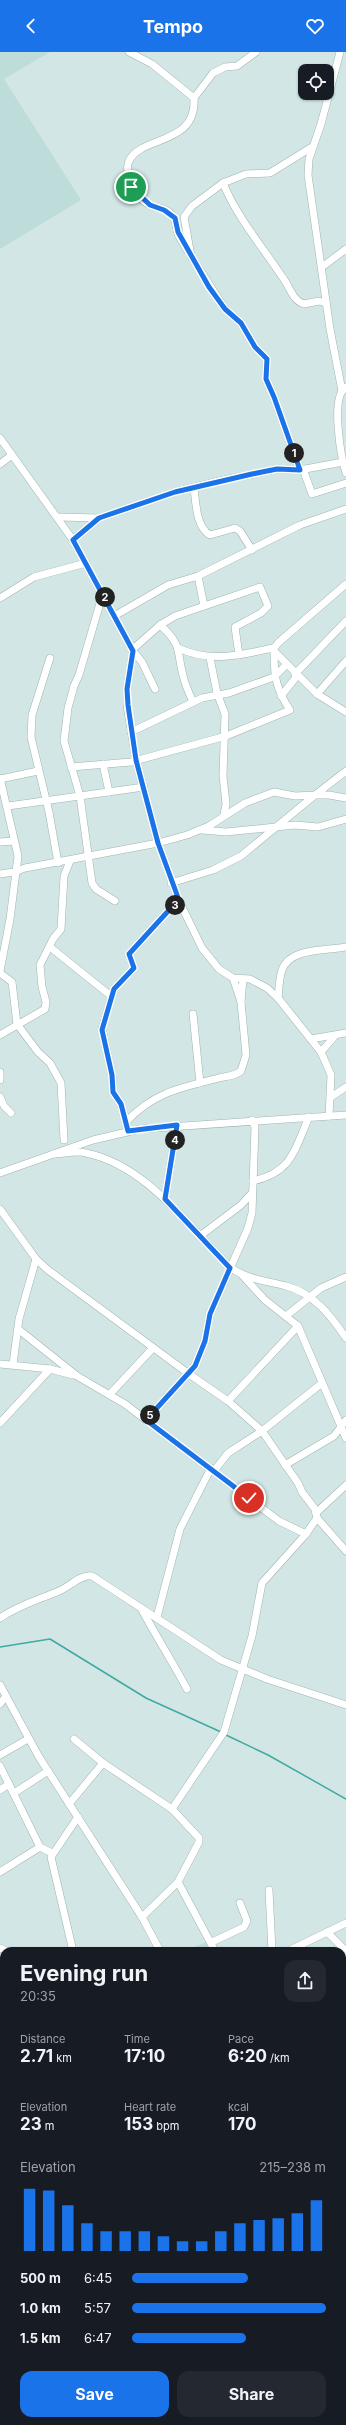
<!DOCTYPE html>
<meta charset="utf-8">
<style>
body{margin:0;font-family:Inter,sans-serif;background:#242831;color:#f1f3f6;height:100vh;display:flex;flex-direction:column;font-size:15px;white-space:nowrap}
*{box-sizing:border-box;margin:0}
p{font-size:13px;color:#9ea1a6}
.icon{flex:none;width:22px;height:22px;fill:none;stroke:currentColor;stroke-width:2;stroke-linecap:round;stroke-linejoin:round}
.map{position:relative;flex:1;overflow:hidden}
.side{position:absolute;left:0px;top:1895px;width:346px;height:478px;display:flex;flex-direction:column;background:#171b24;border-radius:12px 12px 0 0;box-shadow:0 1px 3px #0004}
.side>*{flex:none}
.tools{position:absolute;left:298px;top:12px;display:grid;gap:8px}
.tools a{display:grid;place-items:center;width:36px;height:36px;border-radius:8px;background:#171b24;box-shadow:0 1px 3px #0004;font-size:20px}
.pin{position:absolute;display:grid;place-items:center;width:34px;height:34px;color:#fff;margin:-17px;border:2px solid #fff;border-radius:50%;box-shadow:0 1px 4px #0007}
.km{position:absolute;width:20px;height:20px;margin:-10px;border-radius:50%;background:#222;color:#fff;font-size:11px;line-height:20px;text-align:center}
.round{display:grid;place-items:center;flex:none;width:42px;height:42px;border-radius:12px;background:#242831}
.summary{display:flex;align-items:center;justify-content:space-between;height:68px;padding:0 20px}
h1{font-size:22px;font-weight:700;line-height:30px}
.metrics{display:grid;grid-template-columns:repeat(3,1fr);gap:6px;height:68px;padding:4px 20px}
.metrics div{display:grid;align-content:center}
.metrics b{font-size:17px;font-weight:700}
.metrics small{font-size:11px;font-weight:400}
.metrics p{font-size:11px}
.chart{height:112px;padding:8px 20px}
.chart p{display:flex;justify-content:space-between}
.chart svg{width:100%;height:72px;margin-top:4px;stroke:#1a73e8;stroke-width:6}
.primary-button{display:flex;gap:8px;margin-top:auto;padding:8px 20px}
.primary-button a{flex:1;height:46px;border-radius:12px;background:#1a73e8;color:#fff;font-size:16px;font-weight:700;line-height:46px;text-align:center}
.primary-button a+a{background:#242831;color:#f1f3f6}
ul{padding:0 20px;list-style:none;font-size:13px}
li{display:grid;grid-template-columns:64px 48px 1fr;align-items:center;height:30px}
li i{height:10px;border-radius:5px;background:#1a73e8}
header{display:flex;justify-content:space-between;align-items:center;height:52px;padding:0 20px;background:#1a73e8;color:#fff;font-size:18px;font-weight:700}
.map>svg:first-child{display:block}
.built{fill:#bedcda}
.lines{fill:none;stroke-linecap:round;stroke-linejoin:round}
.stream{stroke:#40a9a1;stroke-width:1.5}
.minor-casing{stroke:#9fb4b1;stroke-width:8}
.major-casing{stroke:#33908a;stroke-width:10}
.minor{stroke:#fff;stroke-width:7}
.major{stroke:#89dcd6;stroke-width:8}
.route-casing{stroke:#fff;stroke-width:8}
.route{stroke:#1a73e8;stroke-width:5}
</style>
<header><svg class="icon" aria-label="back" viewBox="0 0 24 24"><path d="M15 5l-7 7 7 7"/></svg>Tempo<svg class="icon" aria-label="heart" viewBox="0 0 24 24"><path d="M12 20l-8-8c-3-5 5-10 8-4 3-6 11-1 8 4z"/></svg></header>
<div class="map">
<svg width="346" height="2373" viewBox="0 0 346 2373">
<rect width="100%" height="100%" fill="#d2e7e5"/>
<!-- built -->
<g class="built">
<polygon points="0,0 50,0 4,27 81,148 0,197"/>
<polygon points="211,1888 215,1899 185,1899"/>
</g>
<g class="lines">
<!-- stream -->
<g class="stream">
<polyline points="0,1595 50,1587 146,1646 221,1680"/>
<polyline points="226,1683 268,1703 346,1747"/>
<polyline points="1,1998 4,1997"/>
</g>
<defs>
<g id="minor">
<polyline points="129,0 152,12 194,46"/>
<polyline points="340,0 321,72 309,107 308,123 330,277 342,339"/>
<polyline points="194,46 213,21 225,15 237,14 256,0"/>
<path d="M223,131C238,167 262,194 283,226C290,235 292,248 304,252L319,249L326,251"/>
<path d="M187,198C184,192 180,187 178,182C175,173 177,166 169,160C164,156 157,156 152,154C142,150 130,137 129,127C128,121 126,114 129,109C141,83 197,94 194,46"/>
<polyline points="322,215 346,197"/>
<path d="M346,335C330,344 341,405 346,421"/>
<polyline points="0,386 73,488 133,599 127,637 127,653 136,708 158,791 180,851 202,896 219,917 233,926 250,927 267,936 278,946 321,1000 331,1023 329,1064"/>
<polyline points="0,412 12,403"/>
<polyline points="303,417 312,442 346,431"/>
<polyline points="300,418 274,345 266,327 267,307 255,295 241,271 225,257 191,204 184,165 192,154 223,131 246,122 270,121 312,95"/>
<path d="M194,436C196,451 196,475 210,483L235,476L240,479L252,498"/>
<polyline points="58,465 99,466 175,440 224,428 277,417 300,418 343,410"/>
<polyline points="73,488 99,466"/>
<polyline points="198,524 204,554"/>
<polyline points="346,532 278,591 273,598 317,642 346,660"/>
<polyline points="103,541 79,623 74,634 68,656 64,689 80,744 92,831 96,837 115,849"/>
<polyline points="0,546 34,525 86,511"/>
<polyline points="116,563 168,533 198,524 300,473 346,457"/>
<path d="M160,573C184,594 176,601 184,627C186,635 190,643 193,650"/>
<path d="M178,596C210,611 240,603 273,596"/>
<polyline points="133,597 160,573 175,564 260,535 268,554 261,561 235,575 239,603"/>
<polyline points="133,599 142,610 155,637"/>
<polyline points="50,606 32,663 31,685 49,760 58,811"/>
<polyline points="210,606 217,641 225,662 223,724 226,752 224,763"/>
<polyline points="295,622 346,569"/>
<polyline points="317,642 346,609"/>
<polyline points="281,644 297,624"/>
<polyline points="131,680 202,646 229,641 274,625 286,613"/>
<polyline points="103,712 109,740"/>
<path d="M71,715L131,710L226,684L290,658C276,637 274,625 274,600"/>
<polyline points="0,726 18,804 10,867 0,919"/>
<polyline points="0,727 38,719"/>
<polyline points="8,754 144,735"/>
<polyline points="202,778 226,780 295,773 318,775 346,767"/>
<polyline points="0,790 14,789"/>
<polyline points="0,822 14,820 25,816 158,791 187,783 209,774 245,751 274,740 295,744 315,743 346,719"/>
<polyline points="171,831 213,818 241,804 315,743 329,743 346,746"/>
<polyline points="50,895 111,944"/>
<polyline points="0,921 12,930 17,972 38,1000 50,1011 61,1031 64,1088"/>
<polyline points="233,926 241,950"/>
<path d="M278,946C279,937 279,927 282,918C290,895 327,899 346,895"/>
<polyline points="193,962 200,1031"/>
<polyline points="0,983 45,957 46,950 42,935 40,913 53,887 61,877 64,824 70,809"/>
<polyline points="311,987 346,981"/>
<polyline points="321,1000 334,985"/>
<polyline points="0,1020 0,1028"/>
<polyline points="0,1045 4,1054 11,1061"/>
<polyline points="331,1045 346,1035"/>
<path d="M126,1070C152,1042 178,1036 215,1027C224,1024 234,1025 241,1019L246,1003L241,950L243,927"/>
<polyline points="128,1079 121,1052 113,1040 112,1023 102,977 114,937 134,916 129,902 170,857 180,851"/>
<path d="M53,1102C63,1102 76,1098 86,1101C148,1114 187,1174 231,1216C247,1227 267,1229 286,1234C314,1241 331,1264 346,1286"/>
<polyline points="0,1121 93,1088 140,1077 346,1063"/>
<path d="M253,1129C292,1120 294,1099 309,1065"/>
<polyline points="165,1147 177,1073"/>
<polyline points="0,1157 36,1207 48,1218 189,1322 228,1349 262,1379 298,1431 302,1440 315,1457 317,1466 346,1499"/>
<polyline points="200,1184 241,1153 252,1141"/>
<polyline points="242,1223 265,1248 298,1274 346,1386"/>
<polyline points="286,1264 321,1236 346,1225"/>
<polyline points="18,1277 77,1324 125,1352 279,1469 306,1482 317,1466"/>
<polyline points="0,1312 50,1317 73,1323"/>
<polyline points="13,1312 19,1267 36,1207"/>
<polyline points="110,1342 153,1296"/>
<polyline points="228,1349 298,1274"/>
<polyline points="146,1368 195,1314 205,1289 210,1262 248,1176 252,1161 255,1075 252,1068"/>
<polyline points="0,1371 50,1317"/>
<polyline points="285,1413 334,1384 346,1368"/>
<polyline points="214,1419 228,1401 262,1379 322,1331"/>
<polyline points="316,1461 346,1433"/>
<path d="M141,1556C156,1584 172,1609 187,1637"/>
<polyline points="157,1565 180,1477 211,1416"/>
<path d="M0,1566C19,1553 38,1548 59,1539C69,1535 81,1522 92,1524L221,1608L267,1627L346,1653"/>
<polyline points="0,1633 39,1705 142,1865 160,1899"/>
<polyline points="0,1652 6,1644"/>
<polyline points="74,1687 103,1711 172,1757 199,1786 199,1790 178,1830 142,1865"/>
<polyline points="0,1703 28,1687"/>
<polyline points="0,1714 40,1795 52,1801"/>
<polyline points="0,1738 9,1732"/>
<polyline points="14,1741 48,1719"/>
<polyline points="69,1752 103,1711"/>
<polyline points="172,1757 224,1680 252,1584 262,1531 306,1482"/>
<polyline points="0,1820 40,1795"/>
<polyline points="178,1830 215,1899"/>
<polyline points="269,1838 272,1899"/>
<polyline points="327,1880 346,1899"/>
<polyline points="212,1890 244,1875 247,1869 240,1851"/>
<polyline points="0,1896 6,1899"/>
<polyline points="73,1899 51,1805 78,1765"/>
<polyline points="288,1899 346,1871"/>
<polyline points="0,1934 4,1931"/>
<polyline points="0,1949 4,1957"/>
<polyline points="342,1983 346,1973"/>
<polyline points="0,1994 4,1992"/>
<polyline points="0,2073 4,2073"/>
<polyline points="0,2104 4,2106"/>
<polyline points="342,2164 346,2161"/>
<polyline points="0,2254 4,2255"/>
<polyline points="342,2318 346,2317"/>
<polyline points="0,2321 4,2316"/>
<polyline points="0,2341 4,2353"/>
<polyline points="342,2343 346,2346"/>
<polyline points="14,2369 18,2373"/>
<polyline points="214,2369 217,2373"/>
<polyline points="270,2373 273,2369"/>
</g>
<g id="major">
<polyline points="342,2296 346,2295"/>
<polyline points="119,2373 124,2369"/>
</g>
</defs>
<!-- minor casing -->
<use href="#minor" class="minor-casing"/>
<!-- major casing -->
<use href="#major" class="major-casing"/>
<!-- minor -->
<use href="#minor" class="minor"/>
<!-- major -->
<use href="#major" class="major"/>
</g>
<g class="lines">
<defs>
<polyline id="route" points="131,135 150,153 164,158 175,166 178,180 209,235 225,257 241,271 255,295 267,307 266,327 274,345 300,418 277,417 252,422 175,440 99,466 73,488 133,599 127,637 128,653 136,708 158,791 180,851 170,857 129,902 134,916 114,937 102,978 112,1023 113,1040 121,1052 128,1079 177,1073 165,1147 230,1216 210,1262 205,1289 195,1314 146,1368 249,1446"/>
</defs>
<!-- route casing -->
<use href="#route" class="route-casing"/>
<!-- route -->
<use href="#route" class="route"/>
</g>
</svg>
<div class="tools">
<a><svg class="icon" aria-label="locate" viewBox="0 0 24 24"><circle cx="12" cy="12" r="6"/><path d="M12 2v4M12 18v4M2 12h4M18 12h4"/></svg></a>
</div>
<div class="pin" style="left:131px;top:135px;background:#1e9e55"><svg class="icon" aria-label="arrive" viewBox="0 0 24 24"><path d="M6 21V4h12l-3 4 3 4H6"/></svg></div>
<div class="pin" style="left:249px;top:1446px;background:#d93025"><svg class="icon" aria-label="check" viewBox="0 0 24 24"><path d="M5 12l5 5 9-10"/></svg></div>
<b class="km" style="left:294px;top:401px">1</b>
<b class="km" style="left:105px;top:545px">2</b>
<b class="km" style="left:175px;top:853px">3</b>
<b class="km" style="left:175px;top:1088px">4</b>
<b class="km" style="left:150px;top:1363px">5</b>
<section class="side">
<div class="summary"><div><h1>Evening run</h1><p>20:35</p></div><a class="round"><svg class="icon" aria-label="share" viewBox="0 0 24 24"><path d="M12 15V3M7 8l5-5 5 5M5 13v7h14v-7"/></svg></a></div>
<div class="metrics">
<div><p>Distance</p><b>2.71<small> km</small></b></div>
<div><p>Time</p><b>17:10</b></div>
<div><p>Pace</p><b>6:20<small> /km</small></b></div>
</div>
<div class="metrics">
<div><p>Elevation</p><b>23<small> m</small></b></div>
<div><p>Heart rate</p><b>153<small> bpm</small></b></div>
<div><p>kcal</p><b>170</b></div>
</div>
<div class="chart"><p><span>Elevation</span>215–238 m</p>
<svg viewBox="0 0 160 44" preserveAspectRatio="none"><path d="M5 44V6M15 44V7M25 44V16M35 44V27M45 44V32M55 44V32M65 44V32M75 44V35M85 44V38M95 44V38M105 44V32M115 44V27M125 44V25M135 44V24M145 44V21M155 44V13"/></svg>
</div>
<ul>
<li><b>500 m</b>6:45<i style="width:60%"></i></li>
<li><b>1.0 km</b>5:57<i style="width:100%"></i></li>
<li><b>1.5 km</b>6:47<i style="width:59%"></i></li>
</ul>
<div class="primary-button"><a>Save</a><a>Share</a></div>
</section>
</div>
